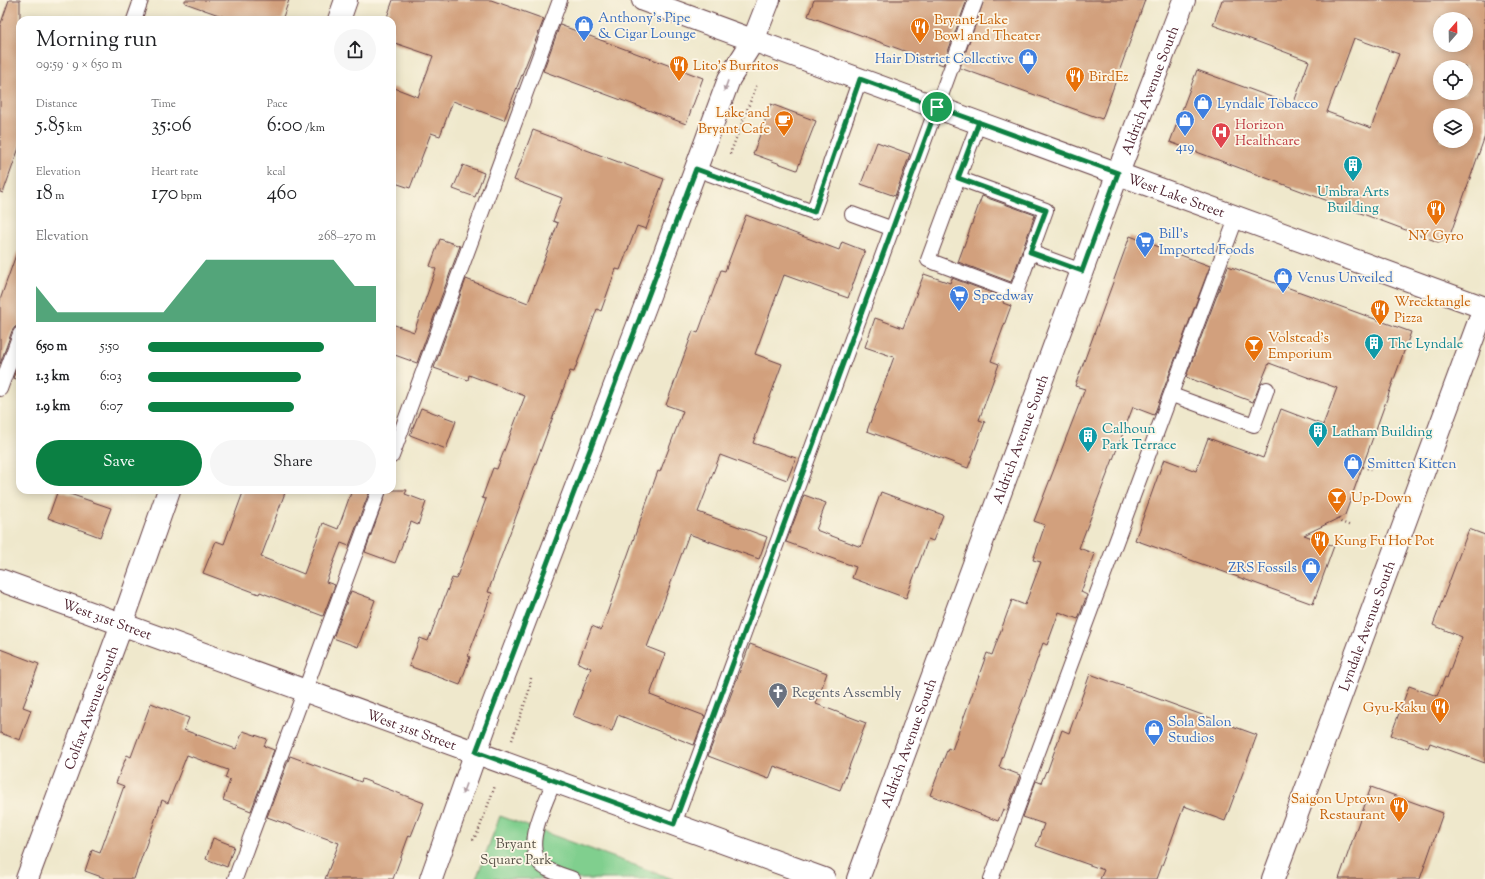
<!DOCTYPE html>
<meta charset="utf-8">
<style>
body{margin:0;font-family:"Sorts Mill Goudy",serif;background:#f6f6f6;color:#202124;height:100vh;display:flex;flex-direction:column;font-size:15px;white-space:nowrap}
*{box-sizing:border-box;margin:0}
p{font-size:13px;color:#757577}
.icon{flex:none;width:22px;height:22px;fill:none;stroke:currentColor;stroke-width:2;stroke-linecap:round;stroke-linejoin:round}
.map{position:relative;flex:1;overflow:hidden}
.panel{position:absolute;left:16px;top:16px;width:380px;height:478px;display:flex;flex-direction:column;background:#fff;border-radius:12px;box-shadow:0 2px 10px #0003}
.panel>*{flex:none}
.needle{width:26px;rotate:20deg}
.fabs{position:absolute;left:1433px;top:12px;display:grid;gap:8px}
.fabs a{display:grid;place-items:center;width:40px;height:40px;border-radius:50%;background:#fff;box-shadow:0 2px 10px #0003;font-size:20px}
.pin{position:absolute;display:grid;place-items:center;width:34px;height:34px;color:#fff;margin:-17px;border:2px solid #fff;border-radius:50%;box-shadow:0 1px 4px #0007}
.round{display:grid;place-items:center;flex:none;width:42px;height:42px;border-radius:21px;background:#f6f6f6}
.summary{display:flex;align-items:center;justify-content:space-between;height:68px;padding:0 20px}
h1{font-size:22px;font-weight:600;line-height:30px}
.metrics{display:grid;grid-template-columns:repeat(3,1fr);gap:6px;height:68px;padding:4px 20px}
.metrics div{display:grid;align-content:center}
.metrics b{font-size:20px;font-weight:600}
.metrics small{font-size:11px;font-weight:400}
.metrics p{font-size:11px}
.chart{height:112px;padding:8px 20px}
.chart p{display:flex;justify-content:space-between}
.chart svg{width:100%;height:72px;margin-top:4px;fill:#0b8043;opacity:.7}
.cta{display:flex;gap:8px;margin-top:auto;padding:8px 20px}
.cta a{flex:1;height:46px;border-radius:24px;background:#0b8043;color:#fff;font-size:16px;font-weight:600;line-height:46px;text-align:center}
.cta a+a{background:#f6f6f6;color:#202124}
ul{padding:0 20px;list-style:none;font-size:13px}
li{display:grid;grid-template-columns:64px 48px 1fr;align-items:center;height:30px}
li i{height:10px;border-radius:5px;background:#0b8043}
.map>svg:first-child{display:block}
.green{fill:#80cf8e;stroke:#65775c}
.building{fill:#d2a07d;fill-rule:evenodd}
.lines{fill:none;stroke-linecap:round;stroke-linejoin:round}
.lane-casing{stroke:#633d43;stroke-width:16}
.street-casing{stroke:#633d43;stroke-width:24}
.secondary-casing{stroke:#633d43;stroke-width:24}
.primary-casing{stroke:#633d43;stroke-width:24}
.path{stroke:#633d43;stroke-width:2.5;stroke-dasharray:1 3;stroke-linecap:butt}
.lane{stroke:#fff;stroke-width:14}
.street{stroke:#fff;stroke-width:22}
.secondary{stroke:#fff;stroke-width:22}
.primary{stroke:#fff;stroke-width:22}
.oneway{fill:#ae9aa0}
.route-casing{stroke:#fff;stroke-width:8}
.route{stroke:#0b8043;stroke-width:5}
.labels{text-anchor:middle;stroke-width:3.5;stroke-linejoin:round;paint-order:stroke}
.shop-label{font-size:14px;fill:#366cbe;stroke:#fcf5e5;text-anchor:start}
.food-label{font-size:14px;fill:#c56008;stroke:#fcf5e5;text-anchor:start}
.street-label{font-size:14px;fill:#4a1f2b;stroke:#fcf5e5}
.health-label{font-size:14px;fill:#be3a42;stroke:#fcf5e5;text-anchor:start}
.culture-label{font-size:14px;fill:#0d838f;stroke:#fcf5e5;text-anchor:start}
.worship-label{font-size:14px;fill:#5b616d;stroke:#fcf5e5;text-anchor:start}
.park-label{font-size:14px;fill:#5a5449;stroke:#fcf5e5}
</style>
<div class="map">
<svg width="1485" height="879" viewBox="0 0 1485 879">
<rect width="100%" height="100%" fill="#fcf5e5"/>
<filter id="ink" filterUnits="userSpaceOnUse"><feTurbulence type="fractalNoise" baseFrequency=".025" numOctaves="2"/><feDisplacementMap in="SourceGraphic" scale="8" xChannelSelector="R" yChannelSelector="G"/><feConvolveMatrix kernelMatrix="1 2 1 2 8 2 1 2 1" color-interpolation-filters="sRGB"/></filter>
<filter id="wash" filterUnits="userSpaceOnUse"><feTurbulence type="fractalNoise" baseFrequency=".012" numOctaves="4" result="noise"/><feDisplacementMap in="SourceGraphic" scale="16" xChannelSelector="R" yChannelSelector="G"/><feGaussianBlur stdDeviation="0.9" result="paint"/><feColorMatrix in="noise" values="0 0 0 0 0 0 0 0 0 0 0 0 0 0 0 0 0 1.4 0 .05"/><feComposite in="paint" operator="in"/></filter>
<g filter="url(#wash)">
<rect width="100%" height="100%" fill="#efe8cc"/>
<!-- green -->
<polygon class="green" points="500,816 673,879 476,879"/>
<g id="blocks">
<!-- building -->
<g class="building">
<polygon points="9,0 20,0 20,145 3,193 0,192 0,26"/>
<polygon points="185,0 289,0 282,20 233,20 185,3"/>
<polygon points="393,0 491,0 544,19 504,120 453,101 440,136 431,133 410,188 392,182 392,87 418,97 433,56 392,42 392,20 386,20"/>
<polygon points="814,0 967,0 943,65 808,16"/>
<polygon points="984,0 1145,0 1102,119 960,68"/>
<path d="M1222,0H1485V136L1449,238L1438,242L1170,142L1197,70L1293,105L1309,61L1213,25ZM1440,19H1466V45H1440ZM1354,38L1399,54L1371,128L1327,112ZM1440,67H1466V93H1440ZM1440,115H1466V141H1440Z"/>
<polygon points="560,25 703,78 686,124 543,71"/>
<polygon points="771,104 816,121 797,170 753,154"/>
<polygon points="533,130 664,179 646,229 637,226 620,270 616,269 601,311 597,309 574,372 570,371 488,592 492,593 468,656 470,657 460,685 409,666 420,638 428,641 452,578 456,579 486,499 482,498 493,468 497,469 525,396 469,375 468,380 434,368 466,279 528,303 558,223 553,221 562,198 514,180"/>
<polygon points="877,142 910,154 895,196 861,184"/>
<polygon points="463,165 484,173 475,197 453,189"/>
<polygon points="982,196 1035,215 1011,282 958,262"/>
<polygon points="746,215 839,250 842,242 865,251 848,298 784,275 755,354 782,364 753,443 796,458 787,480 720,455 698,512 767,537 759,559 689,534 647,647 665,654 650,695 705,716 694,745 618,715 612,731 573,716 591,668 578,663 592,626 601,630 658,471 660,472 683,411 666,405 693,331 698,333 721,270 725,271"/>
<polygon points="1130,236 1210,266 1154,415 1133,407 1079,548 1095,554 1081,592 1087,595 1078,619 1059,612 1047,645 1043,643 999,767 1020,775 1007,811 1003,809 998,821 930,795 948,748 952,750 987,653 992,655 1012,600 1025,605 1041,562 1033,560 1045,525 1034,521 1085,389 1075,386"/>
<polygon points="440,239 460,246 417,363 392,354 392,324 414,332 436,269 430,266"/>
<polygon points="17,252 20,253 20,326 15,327 12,331 0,364 0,300"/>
<polygon points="1228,266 1411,332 1345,515 1304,535 1334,546 1313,604 1135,540 1164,459 1196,471 1208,438 1263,458 1281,409 1323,425 1337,388 1269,363 1253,402 1186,377"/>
<polygon points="924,274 950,283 952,278 1005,298 1003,303 1011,306 991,361 999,364 979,420 985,422 968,468 867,431 894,357 865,347 875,318 903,328"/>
<polygon points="20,359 20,380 13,378"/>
<polygon points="421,408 456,421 446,449 410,435"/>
<polygon points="58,490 111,508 100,537 48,518"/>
<polygon points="244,490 286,490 261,557 304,574 323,523 338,529 352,490 370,490 349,546 341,543 326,582 335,585 323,616 260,592 259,594 203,573 216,541 224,544"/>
<polygon points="387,490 407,490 405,494 426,502 418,525 411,522 395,563 365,552"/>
<polygon points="881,492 943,515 933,541 928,539 906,598 852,578 856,567 786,542 804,495 826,503 816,530 861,547"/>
<polygon points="1469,529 1485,535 1485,763 1430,743 1428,748 1391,735 1409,686 1437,696 1445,677 1447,678 1462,637 1433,625"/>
<polygon points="351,591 375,600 358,647 333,638"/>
<polygon points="750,644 827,673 816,704 866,723 840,790 774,766 769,779 708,756"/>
<polygon points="0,649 39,664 23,707 31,710 20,740 0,733"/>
<polygon points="1090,674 1257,735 1225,821 1184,806 1157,879 1100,879 1104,870 1036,846 1044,824 1023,817 1036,781 1041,783 1046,771 1047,772 1062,730 1069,733"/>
<polygon points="151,703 189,718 184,730 236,749 243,731 267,739 264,746 274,750 251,811 223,800 230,780 225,778 228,770 187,755 168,803 162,800 134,879 107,879 85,871 92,850 100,853 124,786 116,783 127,755 131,757"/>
<polygon points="290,756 361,782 362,779 424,803 411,836 409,835 393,879 325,879 339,843 267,817"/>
<polygon points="1371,787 1443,813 1420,879 1339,879"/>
<polygon points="213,838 234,846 227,867 206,859"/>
</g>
</g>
</g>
<g filter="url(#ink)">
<use href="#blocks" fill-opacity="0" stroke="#633d43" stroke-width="1"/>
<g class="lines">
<defs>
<g id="lane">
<polyline points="134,20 141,0"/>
<polyline points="696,169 813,212 860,79"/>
<polyline points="958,178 1046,210 1016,293 928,260 979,122"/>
<polyline points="852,214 893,229"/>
<polyline points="1030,252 1082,271"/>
<polyline points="0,389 20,334"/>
<polyline points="1172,395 1254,425 1267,389"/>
<polyline points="392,456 560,0"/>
<path d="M554,781C546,803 518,853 547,869C555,873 565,876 573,879"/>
<polyline points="674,824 976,0"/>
<polyline points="235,879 379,490"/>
<polyline points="991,879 1237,216"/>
</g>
<g id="street">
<polyline points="339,20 346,0"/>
<path id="s1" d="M27,879L122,624L169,490"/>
<polyline points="431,879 489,715 646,304 729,79 753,41 769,0"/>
<path id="s2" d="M858,879L1118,173L1184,0"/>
</g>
<g id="secondary">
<path id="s3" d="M0,580L824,879"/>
<path id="s4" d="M1273,879L1484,308"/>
</g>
<g id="primary">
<path id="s5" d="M643,0L1485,308"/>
</g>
</defs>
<!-- lane casing -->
<use href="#lane" class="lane-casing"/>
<!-- street casing -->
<use href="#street" class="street-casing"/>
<!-- secondary casing -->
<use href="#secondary" class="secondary-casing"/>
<!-- primary casing -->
<use href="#primary" class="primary-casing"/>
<!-- path -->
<g class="path">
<polyline points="730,154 757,84"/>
<polyline points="1363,467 1371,469"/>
<polyline points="1339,518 1341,522 1351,526"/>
<polyline points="512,740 529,691 531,678"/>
<polyline points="473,840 478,832 495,786"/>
</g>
<!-- lane -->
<use href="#lane" class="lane"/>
<!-- street -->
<use href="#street" class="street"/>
<!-- secondary -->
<use href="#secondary" class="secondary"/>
<!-- primary -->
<use href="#primary" class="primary"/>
</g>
<!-- one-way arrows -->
<defs><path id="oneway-solid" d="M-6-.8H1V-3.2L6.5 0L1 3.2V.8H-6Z"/></defs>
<g class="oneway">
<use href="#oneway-solid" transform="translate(726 86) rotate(110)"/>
<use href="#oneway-solid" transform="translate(464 789) rotate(110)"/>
</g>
</g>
<g class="lines" filter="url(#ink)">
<defs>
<polyline id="route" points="937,107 674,824 476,752 696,169 814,212 860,79 1118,173 1082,271 1030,252 1046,210 958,178 979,122 937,107"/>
</defs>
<!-- route casing -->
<use href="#route" class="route-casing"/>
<!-- route -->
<use href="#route" class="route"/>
</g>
<!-- icons -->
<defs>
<symbol id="shop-pin" viewBox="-11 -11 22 30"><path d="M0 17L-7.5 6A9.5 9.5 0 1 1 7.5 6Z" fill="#3f7fe0" stroke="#fcf5e5"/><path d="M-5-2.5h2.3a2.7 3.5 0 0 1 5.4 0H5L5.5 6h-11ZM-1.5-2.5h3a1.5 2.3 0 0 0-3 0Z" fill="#fff"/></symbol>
<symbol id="restaurant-pin" viewBox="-11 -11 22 30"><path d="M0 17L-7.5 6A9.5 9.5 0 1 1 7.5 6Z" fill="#e8710a" stroke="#fcf5e5"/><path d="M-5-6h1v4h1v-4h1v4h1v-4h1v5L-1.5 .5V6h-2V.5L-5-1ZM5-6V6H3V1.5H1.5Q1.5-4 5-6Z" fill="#fff"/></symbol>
<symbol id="cafe-pin" viewBox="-11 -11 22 30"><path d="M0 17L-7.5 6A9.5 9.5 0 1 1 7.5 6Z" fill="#e8710a" stroke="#fcf5e5"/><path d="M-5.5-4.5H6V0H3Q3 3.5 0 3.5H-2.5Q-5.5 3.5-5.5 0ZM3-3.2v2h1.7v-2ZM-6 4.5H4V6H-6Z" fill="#fff"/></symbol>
<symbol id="hospital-pin" viewBox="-11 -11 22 30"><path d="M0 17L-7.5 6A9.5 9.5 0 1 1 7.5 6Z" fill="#e0444e" stroke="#fcf5e5"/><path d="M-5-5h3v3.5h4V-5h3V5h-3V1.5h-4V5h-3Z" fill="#fff"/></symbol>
<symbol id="building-pin" viewBox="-11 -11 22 30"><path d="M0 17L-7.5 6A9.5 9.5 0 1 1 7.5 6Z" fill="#0f9aa8" stroke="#fcf5e5"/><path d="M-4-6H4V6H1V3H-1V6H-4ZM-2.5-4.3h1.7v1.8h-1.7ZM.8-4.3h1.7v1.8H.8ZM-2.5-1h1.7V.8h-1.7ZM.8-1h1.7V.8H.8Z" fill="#fff"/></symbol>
<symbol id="supermarket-pin" viewBox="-11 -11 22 30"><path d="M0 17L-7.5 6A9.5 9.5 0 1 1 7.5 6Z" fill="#3f7fe0" stroke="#fcf5e5"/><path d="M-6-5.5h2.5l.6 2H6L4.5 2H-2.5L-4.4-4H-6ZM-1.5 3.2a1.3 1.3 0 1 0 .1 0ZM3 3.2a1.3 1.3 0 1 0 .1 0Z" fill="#fff"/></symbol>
<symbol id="bar-pin" viewBox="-11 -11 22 30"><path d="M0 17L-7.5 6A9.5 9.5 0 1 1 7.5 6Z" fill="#e8710a" stroke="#fcf5e5"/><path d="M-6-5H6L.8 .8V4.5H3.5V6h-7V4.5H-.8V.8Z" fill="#fff"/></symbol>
<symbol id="church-pin" viewBox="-11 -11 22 30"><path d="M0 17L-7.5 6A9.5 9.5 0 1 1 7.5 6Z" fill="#6b7280" stroke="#fcf5e5"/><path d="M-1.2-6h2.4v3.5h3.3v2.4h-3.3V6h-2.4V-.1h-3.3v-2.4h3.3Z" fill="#fff"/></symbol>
</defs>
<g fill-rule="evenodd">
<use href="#shop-pin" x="573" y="14" width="22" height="30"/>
<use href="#restaurant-pin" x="909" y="16" width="22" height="30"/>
<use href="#shop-pin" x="1017" y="47" width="22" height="30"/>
<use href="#restaurant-pin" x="668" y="54" width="22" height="30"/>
<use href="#restaurant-pin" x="1064" y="65" width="22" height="30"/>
<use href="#shop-pin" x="1192" y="92" width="22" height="30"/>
<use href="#cafe-pin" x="773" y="109" width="22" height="30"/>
<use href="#shop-pin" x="1174" y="109" width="22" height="30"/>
<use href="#hospital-pin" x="1210" y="121" width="22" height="30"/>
<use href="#building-pin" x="1342" y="154" width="22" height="30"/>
<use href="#restaurant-pin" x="1425" y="198" width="22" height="30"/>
<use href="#supermarket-pin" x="1134" y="230" width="22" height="30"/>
<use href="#shop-pin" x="1272" y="266" width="22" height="30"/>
<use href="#supermarket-pin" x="948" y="284" width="22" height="30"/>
<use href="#restaurant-pin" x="1369" y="298" width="22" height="30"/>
<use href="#building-pin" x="1363" y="332" width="22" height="30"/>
<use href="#bar-pin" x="1243" y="334" width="22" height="30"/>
<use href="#building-pin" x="1307" y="420" width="22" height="30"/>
<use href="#building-pin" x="1077" y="425" width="22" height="30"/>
<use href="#shop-pin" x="1342" y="452" width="22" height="30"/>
<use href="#bar-pin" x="1326" y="486" width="22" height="30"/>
<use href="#restaurant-pin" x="1309" y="529" width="22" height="30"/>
<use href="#shop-pin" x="1300" y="556" width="22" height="30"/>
<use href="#church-pin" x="767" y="681" width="22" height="30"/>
<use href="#restaurant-pin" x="1429" y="696" width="22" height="30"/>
<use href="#shop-pin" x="1143" y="718" width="22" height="30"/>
<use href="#restaurant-pin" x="1388" y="795" width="22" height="30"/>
</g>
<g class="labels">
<!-- shop labels -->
<g class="shop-label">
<text x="598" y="22">Anthony's Pipe<tspan x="598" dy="16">&amp; Cigar Lounge</tspan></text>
<text x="1014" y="63" text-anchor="end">Hair District Collective</text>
<text x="1217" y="108">Lyndale Tobacco</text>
<text x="1185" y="151" text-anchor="middle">419</text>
<text x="1159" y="238">Bill's<tspan x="1159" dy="16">Imported Foods</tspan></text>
<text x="1297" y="282">Venus Unveiled</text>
<text x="973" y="300">Speedway</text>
<text x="1367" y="468">Smitten Kitten</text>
<text x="1297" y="572" text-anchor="end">ZRS Fossils</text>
<text x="1168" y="726">Sola Salon<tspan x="1168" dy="16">Studios</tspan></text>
</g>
<!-- food labels -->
<g class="food-label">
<text x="934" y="24">Bryant-Lake<tspan x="934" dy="16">Bowl and Theater</tspan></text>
<text x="693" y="70">Lito's Burritos</text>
<text x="1089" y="81">BirdEz</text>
<text x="770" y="117" text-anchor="end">Lake and<tspan x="770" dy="16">Bryant Cafe</tspan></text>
<text x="1436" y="240" text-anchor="middle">NY Gyro</text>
<text x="1394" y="306">Wrecktangle<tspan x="1394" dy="16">Pizza</tspan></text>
<text x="1268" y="342">Volstead's<tspan x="1268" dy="16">Emporium</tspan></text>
<text x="1351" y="502">Up-Down</text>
<text x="1334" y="545">Kung Fu Hot Pot</text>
<text x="1426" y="712" text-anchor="end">Gyu-Kaku</text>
<text x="1385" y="803" text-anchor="end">Saigon Uptown<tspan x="1385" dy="16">Restaurant</tspan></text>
</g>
<!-- street labels -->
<g class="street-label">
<text dy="5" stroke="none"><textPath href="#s2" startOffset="841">Aldrich Avenue South</textPath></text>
<text dy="5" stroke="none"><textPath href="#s5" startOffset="568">West Lake Street</textPath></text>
<text dy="5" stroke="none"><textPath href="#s2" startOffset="469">Aldrich Avenue South</textPath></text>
<text dy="5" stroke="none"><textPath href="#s3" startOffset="114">West 31st Street</textPath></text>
<text dy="5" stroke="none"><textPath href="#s4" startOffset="270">Lyndale Avenue South</textPath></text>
<text dy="5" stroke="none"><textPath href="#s1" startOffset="183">Colfax Avenue South</textPath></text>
<text dy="5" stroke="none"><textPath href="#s3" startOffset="438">West 31st Street</textPath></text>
<text dy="5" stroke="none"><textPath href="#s2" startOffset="145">Aldrich Avenue South</textPath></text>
</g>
<!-- health labels -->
<g class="health-label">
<text x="1235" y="129">Horizon<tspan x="1235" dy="16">Healthcare</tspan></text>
</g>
<!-- culture labels -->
<g class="culture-label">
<text x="1353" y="196" text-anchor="middle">Umbra Arts<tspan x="1353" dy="16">Building</tspan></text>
<text x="1388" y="348">The Lyndale</text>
<text x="1102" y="433">Calhoun<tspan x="1102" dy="16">Park Terrace</tspan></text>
<text x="1332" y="436">Latham Building</text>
</g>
<!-- worship labels -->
<g class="worship-label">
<text x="792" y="697">Regents Assembly</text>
</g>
<!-- park labels -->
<g class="park-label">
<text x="516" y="848">Bryant<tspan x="516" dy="16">Square Park</tspan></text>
</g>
</g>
</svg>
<div class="fabs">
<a><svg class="needle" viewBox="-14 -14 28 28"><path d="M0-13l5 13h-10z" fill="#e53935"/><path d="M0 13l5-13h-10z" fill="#757577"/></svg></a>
<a><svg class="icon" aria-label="locate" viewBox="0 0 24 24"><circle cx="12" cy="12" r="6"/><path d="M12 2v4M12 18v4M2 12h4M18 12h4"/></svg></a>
<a><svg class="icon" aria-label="layers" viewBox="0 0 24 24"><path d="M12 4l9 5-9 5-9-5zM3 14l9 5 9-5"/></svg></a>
</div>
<div class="pin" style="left:937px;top:107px;background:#1e9e55"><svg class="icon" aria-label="arrive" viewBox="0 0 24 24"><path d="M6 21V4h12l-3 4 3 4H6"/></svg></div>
<section class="panel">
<div class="summary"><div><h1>Morning run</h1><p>09:59 · 9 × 650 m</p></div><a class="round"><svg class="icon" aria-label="share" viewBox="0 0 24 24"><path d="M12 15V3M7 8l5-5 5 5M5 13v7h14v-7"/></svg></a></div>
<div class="metrics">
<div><p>Distance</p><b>5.85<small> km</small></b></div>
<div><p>Time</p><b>35:06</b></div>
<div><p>Pace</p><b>6:00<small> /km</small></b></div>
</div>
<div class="metrics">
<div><p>Elevation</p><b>18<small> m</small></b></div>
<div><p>Heart rate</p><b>170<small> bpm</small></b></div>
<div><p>kcal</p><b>460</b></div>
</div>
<div class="chart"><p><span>Elevation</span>268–270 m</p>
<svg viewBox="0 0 160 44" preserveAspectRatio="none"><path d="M0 44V22L10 38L20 38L30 38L40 38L50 38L60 38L70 22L80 6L90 6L100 6L110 6L120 6L130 6L140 6L150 22L160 22V44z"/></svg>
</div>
<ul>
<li><b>650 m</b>5:50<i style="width:77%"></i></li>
<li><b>1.3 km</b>6:03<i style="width:67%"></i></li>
<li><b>1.9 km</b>6:07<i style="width:64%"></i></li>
</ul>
<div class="cta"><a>Save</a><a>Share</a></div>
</section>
</div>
